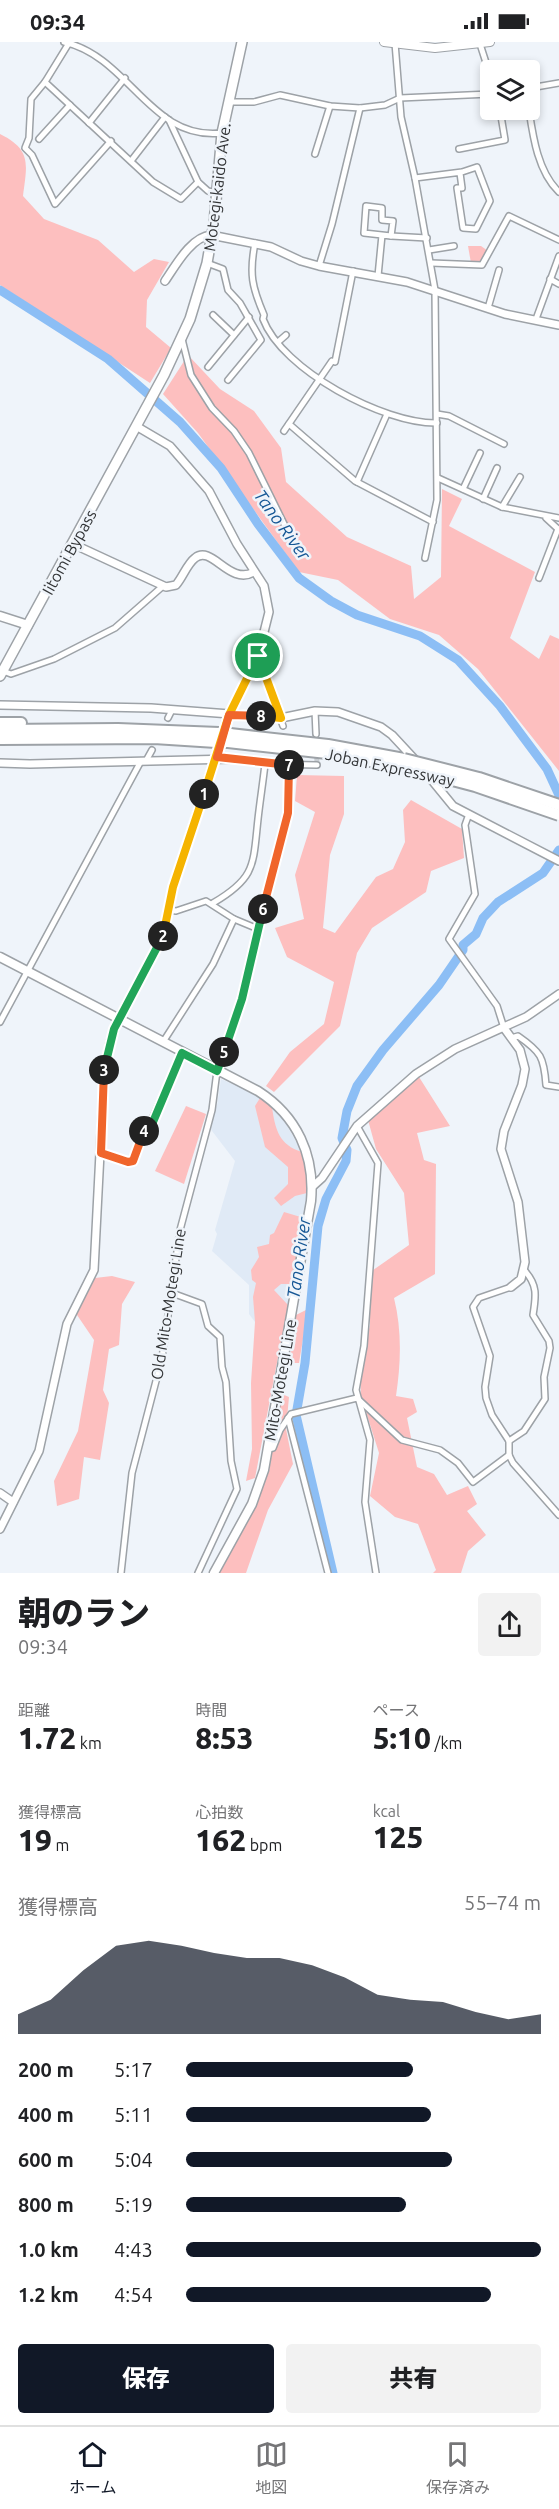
<!DOCTYPE html>
<html lang="ja">
<meta charset="utf-8">
<style>
body{margin:0;font-family:Ubuntu,"Noto Sans JP",sans-serif;background:#f2f2f2;color:#202124;height:100vh;display:flex;flex-direction:column;font-size:22px;white-space:nowrap}
*{box-sizing:border-box;margin:0}
p{font-size:20px;color:#757577}
.icon{flex:none;width:33px;height:33px;fill:none;stroke:currentColor;stroke-width:2;stroke-linecap:round;stroke-linejoin:round}
.map{position:relative;height:1531px;overflow:hidden}
.side{display:flex;flex-direction:column;background:#fff;flex:1}
.side>*{flex:none}
.fabs{position:absolute;left:480px;top:18px;display:grid;gap:12px}
.fabs a{display:grid;place-items:center;width:60px;height:60px;border-radius:6px;background:#fff;box-shadow:0 3px 9px #0003;font-size:30px}
.pin{position:absolute;display:grid;place-items:center;width:51px;height:51px;color:#fff;margin:-26px;border:3px solid #fff;border-radius:50%;box-shadow:0 2px 6px #0007}
.km{position:absolute;width:30px;height:30px;margin:-15px;border-radius:50%;background:#222;color:#fff;font-size:16px;line-height:30px;text-align:center}
.round{display:grid;place-items:center;flex:none;width:63px;height:63px;border-radius:6px;background:#f2f2f2}
.headline{display:flex;align-items:center;justify-content:space-between;height:102px;padding:0 18px}
h1{font-size:33px;font-weight:800;line-height:45px}
.metrics{display:grid;grid-template-columns:repeat(3,1fr);gap:9px;height:102px;padding:6px 18px}
.metrics div{display:grid;align-content:center}
.metrics b{font-size:30px;font-weight:800}
.metrics small{font-size:16px;font-weight:400}
.metrics p{font-size:16px}
.chart{height:168px;padding:12px 18px}
.chart p{display:flex;justify-content:space-between}
.chart svg{width:100%;height:108px;margin-top:6px;fill:#111827;opacity:.7}
.cta{display:flex;gap:12px;margin-top:auto;padding:12px 18px}
.cta a{flex:1;height:69px;border-radius:6px;background:#111827;color:#fff;font-size:24px;font-weight:800;line-height:69px;text-align:center}
.cta a+a{background:#f2f2f2;color:#202124}
ul{padding:0 18px;list-style:none;font-size:20px}
li{display:grid;grid-template-columns:96px 72px 1fr;align-items:center;height:45px}
li i{height:15px;border-radius:8px;background:#111827}
.status{display:flex;justify-content:space-between;align-items:center;height:42px;padding:0 30px;background:#fff;direction:ltr}
.status svg{height:16px;fill:currentColor}
.tab-bar{display:flex;justify-content:space-around;align-items:center;height:84px;border-top:2px solid #e0e0e0;background:#fff;font-size:16px;color:#757577}
.tab-bar a{display:grid;justify-items:center;gap:3px}
.tab-bar .active{color:#111827}
.map>svg:first-child{display:block}
.built{fill:#e0eaf6}
.green{fill:#fdbfbf}
.lines{fill:none;stroke-linecap:round;stroke-linejoin:round}
.river{stroke:#8cbef5;stroke-width:9}
.minor-tunnel{stroke:#c9ced3;stroke-width:5;stroke-dasharray:5 2.5;stroke-linecap:butt}
.minor-casing{stroke:#9da2a7;stroke-width:8}
.tertiary-casing{stroke:#9da2a7;stroke-width:10}
.secondary-casing{stroke:#9da2a7;stroke-width:10}
.primary-casing{stroke:#9da2a7;stroke-width:11}
.trunk-casing{stroke:#9da2a7;stroke-width:12}
.motorway-casing{stroke:#9da2a7;stroke-width:14}
.minor{stroke:#fff;stroke-width:5}
.tertiary{stroke:#fff;stroke-width:7}
.secondary{stroke:#fff;stroke-width:8}
.primary{stroke:#fff;stroke-width:8}
.trunk{stroke:#fff;stroke-width:9}
.motorway{stroke:#fff;stroke-width:10}
.motorway-bridge-casing{stroke:#9da2a7;stroke-width:14;stroke-linecap:butt}
.motorway-bridge{stroke:#fff;stroke-width:10}
.split-1-casing{stroke:#fff;stroke-width:12}
.split-2-casing{stroke:#fff;stroke-width:12}
.split-3-casing{stroke:#fff;stroke-width:12}
.split-4-casing{stroke:#fff;stroke-width:12}
.split-5-casing{stroke:#fff;stroke-width:12}
.split-6-casing{stroke:#fff;stroke-width:12}
.split-7-casing{stroke:#fff;stroke-width:12}
.split-8-casing{stroke:#fff;stroke-width:12}
.split-9-casing{stroke:#fff;stroke-width:12}
.split-1{stroke:#f5b400;stroke-width:8}
.split-2{stroke:#f5b400;stroke-width:8}
.split-3{stroke:#22a559;stroke-width:8}
.split-4{stroke:#f0652b;stroke-width:8}
.split-5{stroke:#22a559;stroke-width:8}
.split-6{stroke:#22a559;stroke-width:8}
.split-7{stroke:#f0652b;stroke-width:8}
.split-8{stroke:#f0652b;stroke-width:8}
.split-9{stroke:#f5b400;stroke-width:8}
.labels{text-anchor:middle;stroke-width:5;stroke-linejoin:round;paint-order:stroke}
.street-label{font-size:16px;fill:#333537;stroke:#eff4fa}
.water-label{font-size:18px;font-style:italic;fill:#165795;stroke:#eff4fa}
</style>
<div class="status"><b>09:34</b><svg viewBox="0 0 49 12"><path d="M0 12V9h3v3zM5 12V6h3v6zM10 12V3h3v9zM15 12V0h3v12zM26 1h20v11H26zM47 4h2v5h-2z"/></svg></div>
<div class="map">
<svg width="559" height="1531" viewBox="0 0 559 1531">
<rect width="100%" height="100%" fill="#eff4fa"/>
<!-- built -->
<polygon class="built" points="221,1037 251,1050 281,1073 302,1110 308,1138 306,1163 288,1263 285,1267 255,1280 249,1272 249,1243 212,1209 217,1192 215,1188 235,1119 209,1085 217,1063"/>
<!-- green -->
<g class="green">
<path d="M0,92C32,108 27,122 23,154L44,177L98,198L134,230L154,217L169,220L147,258L146,285L171,306L150,341L0,243Z"/>
<polygon points="468,204 481,204 488,209 481,221 471,221"/>
<polygon points="188,313 220,347 254,369 281,406 286,440 347,495 411,524 414,557 441,535 442,447 462,457 449,484 535,530 510,596 539,617 550,593 559,597 559,729 478,627 439,593 390,577 338,538 299,530 198,391 163,352"/>
<polygon points="297,733 344,734 344,772 330,813 323,886 335,891 376,835 393,827 405,800 403,768 411,758 462,787 464,816 431,829 426,850 372,886 357,911 340,984 274,1050 266,1044 290,1010 324,982 334,940 287,915 275,886 304,877 295,833 315,770 295,759"/>
<path d="M419,1035L450,1084L417,1091L424,1118L436,1122L435,1232L394,1256C402,1288 401,1321 396,1354L413,1357L417,1370L407,1376L417,1425L434,1432L447,1453L468,1444L477,1462L467,1469L486,1493L468,1509L461,1531H433L436,1528L418,1482L395,1475L370,1454L379,1411L361,1354L360,1330L370,1283L366,1233L409,1203L404,1151L376,1107L368,1078Z"/>
<path d="M260,1056L272,1065C275,1087 279,1103 302,1110L307,1127V1151L295,1154L281,1164L274,1156L288,1142V1125L265,1105L255,1064Z"/>
<polygon points="186,1064 206,1072 184,1142 155,1129"/>
<polygon points="284,1170 304,1176 292,1242 281,1242 274,1248 288,1263 255,1436 246,1439 252,1407 251,1341 255,1280 253,1255 256,1241 252,1238 251,1228 259,1215 257,1205 269,1202 270,1193 274,1191"/>
<polygon points="112,1234 135,1240 122,1262 119,1303 109,1307 103,1348 109,1361 100,1418 84,1415 79,1457 57,1464 54,1439 78,1389 94,1298 75,1270 95,1236"/>
<polygon points="308,1267 299,1321 289,1321 296,1273"/>
<polygon points="282,1352 289,1355 286,1387 293,1422 268,1468 246,1531 218,1531 247,1480 269,1429"/>
</g>
<g class="lines">
<!-- river -->
<g class="river">
<polyline points="0,248 108,317 180,380 221,426 258,482 299,536 331,559 357,573 420,594 458,618 500,664 547,727 559,753"/>
<polyline points="333,1531 296,1373 305,1321 318,1184 326,1157 346,1119 347,1108 342,1096 347,1069 357,1044 383,1008 439,943 463,908 463,903 476,892 483,876 498,860 543,831 559,808"/>
</g>
<!-- minor-tunnel -->
<polyline class="minor-tunnel" points="316,692 317,723"/>
<defs>
<g id="minor">
<path d="M64,0C130,15 150,99 222,91"/>
<polyline points="69,1 45,40 153,140 181,157 198,140"/>
<polyline points="395,1 401,75 415,136 435,248 437,458 425,516"/>
<polyline points="480,2 490,33"/>
<polyline points="45,40 31,57 29,96 25,106 32,113 55,162 111,99"/>
<polyline points="530,46 559,41"/>
<polyline points="228,60 254,60 280,53 330,64 360,66 385,63 400,56 490,52"/>
<path d="M529,68C533,95 538,130 559,150"/>
<polyline points="169,78 198,140 208,149 217,151"/>
<polyline points="89,81 125,36"/>
<polyline points="39,97 70,63"/>
<polyline points="459,107 505,98 500,68"/>
<polyline points="315,112 330,64"/>
<polyline points="131,119 165,75"/>
<polyline points="415,136 462,130 477,125 490,159 476,187 463,186 457,146 462,146 460,131"/>
<polyline points="391,194 427,196"/>
<path d="M255,201C249,232 252,245 264,273L263,277C282,328 384,382 437,381"/>
<polyline points="429,208 454,204"/>
<polyline points="207,221 223,227 228,248 240,261 261,298 228,338"/>
<polyline points="431,221 482,223 509,174 559,198"/>
<polyline points="319,224 332,182 360,66"/>
<polyline points="378,234 382,193 364,191 366,164 382,166 382,178 393,179 391,194 382,193"/>
<polyline points="550,237 559,242"/>
<polyline points="488,266 499,228"/>
<polyline points="213,273 234,293"/>
<polyline points="536,277 559,214"/>
<polyline points="182,297 191,333 212,366 234,389 249,411 290,494"/>
<polyline points="278,300 286,293"/>
<polyline points="208,325 249,275"/>
<polyline points="437,372 449,374 504,402"/>
<polyline points="289,382 355,439 433,480"/>
<polyline points="284,389 332,319 335,320 353,229"/>
<polyline points="438,436 502,465 559,476"/>
<polyline points="357,440 387,372"/>
<polyline points="463,447 480,411"/>
<polyline points="483,457 497,426"/>
<polyline points="502,465 520,435"/>
<polyline points="546,476 559,488"/>
<polyline points="539,536 558,487"/>
<polyline points="258,614 283,684"/>
<polyline points="3,629 11,632 54,617 115,586 163,544"/>
<polyline points="315,669 316,692"/>
<polyline points="168,676 172,668"/>
<polyline points="147,717 152,708"/>
<polyline points="231,717 268,722 317,723"/>
<polyline points="469,772 465,783 475,852 449,897 497,964 504,986"/>
<path d="M213,861C256,836 253,823 258,777C260,759 263,740 265,722"/>
<polyline points="169,868 176,869 206,859 234,877 258,887"/>
<polyline points="0,980 141,719"/>
<path d="M511,996L518,994C541,1010 544,1015 546,1043L559,1045"/>
<polyline points="163,1000 213,922 234,877"/>
<polyline points="357,1084 378,1121 364,1304 356,1348 370,1398 365,1460 376,1531"/>
<polyline points="101,1111 128,1120 133,1119 182,1011"/>
<polyline points="511,1245 479,1256 473,1265 490,1314 485,1345 486,1356 492,1373 509,1399 509,1413 513,1421 559,1473"/>
<polyline points="172,1251 202,1262 208,1284 220,1295 222,1325 226,1340 231,1419 237,1447 198,1531"/>
<polyline points="358,1357 402,1398 440,1408 458,1421 473,1440 509,1413"/>
<polyline points="288,1376 328,1531"/>
<path d="M509,1399L524,1389L545,1357L544,1335L550,1306L549,1299L533,1273C536,1254 538,1243 524,1228"/>
<polyline points="268,1407 273,1406 280,1388 291,1372 357,1356"/>
<polyline points="121,1531 132,1431 162,1316 180,1188 212,1068 217,1029 242,957 288,771 288,713"/>
</g>
<g id="tertiary">
<path d="M165,239C176,223 191,195 211,193L271,205L301,219L319,224L407,240L505,272L559,283"/>
<path d="M73,502L166,545L176,543C183,535 187,522 195,516C212,502 229,544 254,530"/>
<polyline points="0,663 151,666 281,676 315,669 338,670 381,685 392,693 417,720"/>
<polyline points="0,721 30,722 231,717"/>
<polyline points="426,731 453,764 559,819"/>
<polyline points="504,986 520,1008 525,1027 522,1043 504,1089 501,1107 518,1160 525,1220 521,1237 511,1245"/>
<polyline points="312,1145 322,1136 357,1084 416,1032 455,1007 526,975 559,952"/>
<polyline points="0,1451 13,1460"/>
<polyline points="0,1487 39,1409 67,1282 94,1228 104,1033 110,1000 118,978 163,895 173,845 229,673 258,614 269,570 264,544 237,502 209,449 170,404 136,384"/>
</g>
<polyline id="secondary" points="384,0 435,6 490,0"/>
<g id="primary">
<polyline points="0,574 28,583"/>
<path d="M0,915L258,1049C297,1074 315,1113 311,1159L264,1428L252,1462L214,1531"/>
</g>
<polyline id="trunk" points="0,634 164,333 190,277 207,221 214,181 222,91 242,0"/>
<g id="motorway">
<polyline points="0,681 21,681"/>
<polyline points="0,688 118,687 219,691"/>
<polyline points="230,692 328,703 404,717"/>
<polyline points="0,697 154,696 216,700"/>
<polyline points="228,700 327,711 403,725"/>
</g>
</defs>
<!-- minor casing -->
<use href="#minor" class="minor-casing"/>
<!-- tertiary casing -->
<use href="#tertiary" class="tertiary-casing"/>
<!-- secondary casing -->
<use href="#secondary" class="secondary-casing"/>
<!-- primary casing -->
<use href="#primary" class="primary-casing"/>
<!-- trunk casing -->
<use href="#trunk" class="trunk-casing"/>
<!-- motorway casing -->
<use href="#motorway" class="motorway-casing"/>
<!-- minor -->
<use href="#minor" class="minor"/>
<!-- tertiary -->
<use href="#tertiary" class="tertiary"/>
<!-- secondary -->
<use href="#secondary" class="secondary"/>
<!-- primary -->
<use href="#primary" class="primary"/>
<!-- trunk -->
<use href="#trunk" class="trunk"/>
<!-- motorway -->
<use href="#motorway" class="motorway"/>
<defs>
<g id="motorway-bridge">
<polyline points="219,691 230,692"/>
<polyline points="216,700 228,700"/>
<polyline points="404,717 479,736 559,763"/>
<polyline points="403,725 475,744 559,773"/>
</g>
</defs>
<!-- motorway-bridge casing -->
<use href="#motorway-bridge" class="motorway-bridge-casing"/>
<!-- motorway-bridge -->
<use href="#motorway-bridge" class="motorway-bridge"/>
</g>
<g class="lines">
<defs>
<polyline id="split-1" points="204,752 229,673 258,614"/>
<polyline id="split-2" points="163,894 173,845 204,752"/>
<polyline id="split-3" points="104,1028 114,987 163,894"/>
<polyline id="split-4" points="104,1028 101,1111 128,1120 133,1119 144,1089"/>
<polyline id="split-5" points="144,1089 147,1084 153,1080 182,1011 217,1029 224,1010"/>
<polyline id="split-6" points="224,1010 242,957 263,867"/>
<polyline id="split-7" points="263,867 288,771 289,723"/>
<polyline id="split-8" points="261,674 229,673 217,715 289,723"/>
<polyline id="split-9" points="258,614 281,676 261,674"/>
</defs>
<!-- split-1 casing -->
<use href="#split-1" class="split-1-casing"/>
<!-- split-2 casing -->
<use href="#split-2" class="split-2-casing"/>
<!-- split-3 casing -->
<use href="#split-3" class="split-3-casing"/>
<!-- split-4 casing -->
<use href="#split-4" class="split-4-casing"/>
<!-- split-5 casing -->
<use href="#split-5" class="split-5-casing"/>
<!-- split-6 casing -->
<use href="#split-6" class="split-6-casing"/>
<!-- split-7 casing -->
<use href="#split-7" class="split-7-casing"/>
<!-- split-8 casing -->
<use href="#split-8" class="split-8-casing"/>
<!-- split-9 casing -->
<use href="#split-9" class="split-9-casing"/>
<!-- split-1 -->
<use href="#split-1" class="split-1"/>
<!-- split-2 -->
<use href="#split-2" class="split-2"/>
<!-- split-3 -->
<use href="#split-3" class="split-3"/>
<!-- split-4 -->
<use href="#split-4" class="split-4"/>
<!-- split-5 -->
<use href="#split-5" class="split-5"/>
<!-- split-6 -->
<use href="#split-6" class="split-6"/>
<!-- split-7 -->
<use href="#split-7" class="split-7"/>
<!-- split-8 -->
<use href="#split-8" class="split-8"/>
<!-- split-9 -->
<use href="#split-9" class="split-9"/>
</g>
<g class="labels">
<!-- street labels -->
<g class="street-label">
<text transform="translate(217 145) rotate(-83)" y="6">Motegi-kaido Ave.</text>
<text transform="translate(69 510) rotate(-61)" y="6">Iitomi Bypass</text>
<text transform="translate(390 725) rotate(12)" y="6">Joban Expressway</text>
<text transform="translate(168 1262) rotate(-81)" y="6">Old Mito-Motegi Line</text>
<text transform="translate(280 1338) rotate(-80)" y="6">Mito-Motegi Line</text>
</g>
<!-- water labels -->
<g class="water-label">
<text transform="translate(282 483) rotate(54)" y="6">Tano River</text>
<text transform="translate(299 1216) rotate(-82)" y="6">Tano River</text>
</g>
</g>
</svg>
<div class="fabs">
<a><svg class="icon" aria-label="layers" viewBox="0 0 24 24"><path d="M12 4l9 5-9 5-9-5zM3 14l9 5 9-5"/></svg></a>
</div>
<div class="pin" style="left:258px;top:614px;background:#1e9e55"><svg class="icon" aria-label="arrive" viewBox="0 0 24 24"><path d="M6 21V4h12l-3 4 3 4H6"/></svg></div>
<b class="km" style="left:204px;top:752px">1</b>
<b class="km" style="left:163px;top:894px">2</b>
<b class="km" style="left:104px;top:1028px">3</b>
<b class="km" style="left:144px;top:1089px">4</b>
<b class="km" style="left:224px;top:1010px">5</b>
<b class="km" style="left:263px;top:867px">6</b>
<b class="km" style="left:289px;top:723px">7</b>
<b class="km" style="left:261px;top:674px">8</b>
</div>
<section class="side">
<div class="headline"><div><h1>朝のラン</h1><p>09:34</p></div><a class="round"><svg class="icon" aria-label="share" viewBox="0 0 24 24"><path d="M12 15V3M7 8l5-5 5 5M5 13v7h14v-7"/></svg></a></div>
<div class="metrics">
<div><p>距離</p><b>1.72<small> km</small></b></div>
<div><p>時間</p><b>8:53</b></div>
<div><p>ペース</p><b>5:10<small> /km</small></b></div>
</div>
<div class="metrics">
<div><p>獲得標高</p><b>19<small> m</small></b></div>
<div><p>心拍数</p><b>162<small> bpm</small></b></div>
<div><p>kcal</p><b>125</b></div>
</div>
<div class="chart"><p><span>獲得標高</span>55–74 m</p>
<svg viewBox="0 0 160 44" preserveAspectRatio="none"><path d="M0 44V36L10 30L20 18L30 8L40 6L50 8L60 11L70 13L80 13L90 16L100 21L110 28L120 30L130 31L140 35L150 38L160 36V44z"/></svg>
</div>
<ul>
<li><b>200 m</b>5:17<i style="width:64%"></i></li>
<li><b>400 m</b>5:11<i style="width:69%"></i></li>
<li><b>600 m</b>5:04<i style="width:75%"></i></li>
<li><b>800 m</b>5:19<i style="width:62%"></i></li>
<li><b>1.0 km</b>4:43<i style="width:100%"></i></li>
<li><b>1.2 km</b>4:54<i style="width:86%"></i></li>
</ul>
<div class="cta"><a>保存</a><a>共有</a></div>
</section>
<nav class="tab-bar">
<a class="active"><svg class="icon" aria-label="home" viewBox="0 0 24 24"><path d="M3 11l9-7 9 7M6 9v11h12V9"/></svg>ホーム</a>
<a><svg class="icon" aria-label="map" viewBox="0 0 24 24"><path d="M3 6l6-2 6 2 6-2v14l-6 2-6-2-6 2zM9 4v14M15 6v14"/></svg>地図</a>
<a><svg class="icon" aria-label="saved" viewBox="0 0 24 24"><path d="M7 4h10v16l-5-4-5 4z"/></svg>保存済み</a>
</nav>
